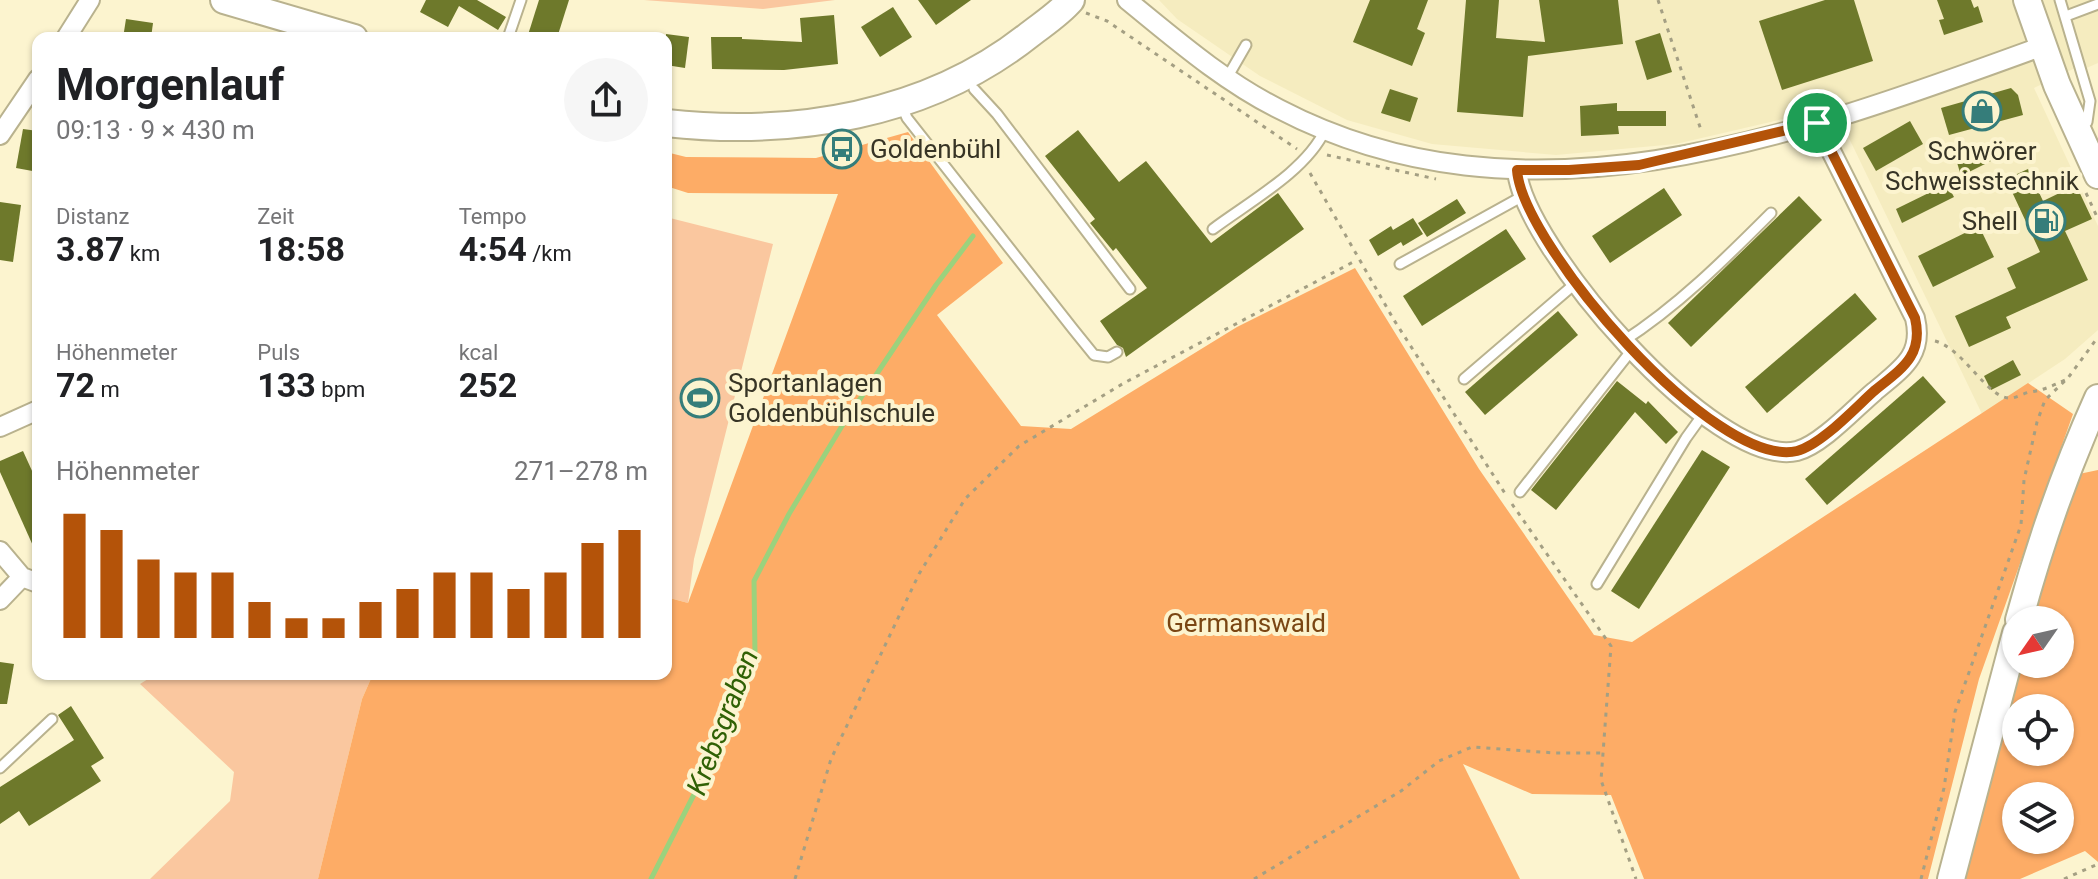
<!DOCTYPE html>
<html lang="de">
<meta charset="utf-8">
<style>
body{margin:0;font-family:Roboto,sans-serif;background:#f6f6f6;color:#202124;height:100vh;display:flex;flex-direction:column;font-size:30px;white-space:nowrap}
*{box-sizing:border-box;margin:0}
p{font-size:26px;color:#757577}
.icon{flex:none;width:44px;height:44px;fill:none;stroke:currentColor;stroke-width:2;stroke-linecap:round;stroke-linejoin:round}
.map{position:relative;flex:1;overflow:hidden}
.side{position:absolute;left:32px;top:32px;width:640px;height:648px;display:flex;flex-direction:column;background:#fff;border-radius:16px;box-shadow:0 2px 6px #0004}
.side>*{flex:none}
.needle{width:52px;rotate:236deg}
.tools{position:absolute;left:2002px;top:606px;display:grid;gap:16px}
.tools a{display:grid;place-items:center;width:72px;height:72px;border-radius:50%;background:#fff;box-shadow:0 2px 6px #0004;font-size:40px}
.pin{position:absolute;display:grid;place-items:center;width:68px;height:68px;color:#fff;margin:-34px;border:4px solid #fff;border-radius:50%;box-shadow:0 2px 8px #0007}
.round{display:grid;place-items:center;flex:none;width:84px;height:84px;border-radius:42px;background:#f6f6f6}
.headline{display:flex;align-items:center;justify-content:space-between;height:136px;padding:0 24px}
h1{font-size:44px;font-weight:700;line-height:60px}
.figures{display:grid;grid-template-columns:repeat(3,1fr);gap:12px;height:136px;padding:8px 24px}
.figures div{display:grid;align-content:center}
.figures b{font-size:34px;font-weight:700}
.figures small{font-size:22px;font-weight:400}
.figures p{font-size:22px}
.chart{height:224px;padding:16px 24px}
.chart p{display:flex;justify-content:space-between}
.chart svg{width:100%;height:144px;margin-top:8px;stroke:#b45309;stroke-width:6}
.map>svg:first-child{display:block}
.built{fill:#f5ecbf}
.green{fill:#fac79f}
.forest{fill:#fdac66;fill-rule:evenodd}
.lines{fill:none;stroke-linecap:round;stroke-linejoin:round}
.stream{stroke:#9bd27d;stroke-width:5}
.building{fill:#6e792b}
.lane-casing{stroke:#b9b28e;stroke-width:13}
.street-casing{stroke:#b9b28e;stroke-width:22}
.secondary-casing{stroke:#b9b28e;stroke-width:30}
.path{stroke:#a49f83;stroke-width:3;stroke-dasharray:4 6;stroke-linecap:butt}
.lane{stroke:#fff;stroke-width:9}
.street{stroke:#fff;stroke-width:18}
.secondary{stroke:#fff;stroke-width:26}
.route-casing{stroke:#fff;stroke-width:16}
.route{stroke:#b45309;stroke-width:10}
.labels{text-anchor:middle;stroke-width:8;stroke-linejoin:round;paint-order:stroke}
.poi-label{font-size:26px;fill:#373425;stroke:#fcf4cf;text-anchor:start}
.park-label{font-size:26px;fill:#7a4613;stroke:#fcf4cf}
.water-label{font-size:28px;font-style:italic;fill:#306105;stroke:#fcf4cf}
</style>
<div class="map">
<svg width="2098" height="879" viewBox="0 0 2098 879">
<rect width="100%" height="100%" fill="#fcf4cf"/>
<!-- built -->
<polygon class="built" points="1159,0 2098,0 2098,63 2082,70 2073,69 2034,88 2098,226 2098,330 2065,359 1982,414 1834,107 1676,144 1556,155 1432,144 1347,120 1260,76 1177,19"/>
<!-- green -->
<g class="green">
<polygon points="644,0 835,0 763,9"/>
<polygon points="666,217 773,244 694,559 688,603 666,597"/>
<polygon points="156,674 373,674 362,699 318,879 150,879 230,801 234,772 140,684"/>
</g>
<!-- forest -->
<g class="forest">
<polygon points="908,132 1003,263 937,315 1021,426 1071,429 1237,327 1355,268 1479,469 1594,635 1632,642 2028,383 2073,414 1979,679 1928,879 1644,879 1611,795 1532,794 1463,764 1520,879 318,879 362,699 373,674 666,674 666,597 688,603 838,194 688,193 666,186 666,152 686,157 816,158"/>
<path d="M2098,470V862L2085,851L2020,879H1959L2019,664H2060V620H2032L2054,541L2079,474ZM2016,708H2060V752H2016ZM2016,796H2060V840H2016Z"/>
</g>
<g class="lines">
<!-- stream -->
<polyline class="stream" points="651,879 709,765 755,655 754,581 789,514 842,426 936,285 973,236"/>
</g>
<!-- building -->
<g class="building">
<polygon points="426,0 477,0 506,17 498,30 459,6 448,27 420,12"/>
<polygon points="539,0 569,0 557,38 527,38"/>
<polygon points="918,0 971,0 936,25"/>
<polygon points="1370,0 1428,0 1417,29 1425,33 1412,66 1353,42"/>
<polygon points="1466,0 1499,0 1496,38 1545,42 1539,0 1618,0 1623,44 1528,56 1523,117 1457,112"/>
<polygon points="1825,0 1854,0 1873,61 1782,90 1759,21"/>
<polygon points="1937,0 1971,0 1974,8 1978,6 1983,22 1944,35 1939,20 1944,19"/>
<polygon points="893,7 912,37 880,57 861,27"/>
<polygon points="834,15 838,64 784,70 712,69 711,37 742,37 742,39 802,42 800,18"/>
<polygon points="126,19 153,23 151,38 123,38"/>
<polygon points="1660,33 1672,72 1647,80 1635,41"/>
<polygon points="666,34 689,37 685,68 666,65"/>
<polygon points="2011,88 2018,95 2023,115 1949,135 1941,108"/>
<polygon points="1390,89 1418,98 1410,122 1381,113"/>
<polygon points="1617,103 1617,111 1666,111 1666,126 1618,126 1619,134 1581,136 1580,106"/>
<polygon points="1910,121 1923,144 1876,171 1863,148"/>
<polygon points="23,129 38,131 38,172 16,168"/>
<polygon points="1078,130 1119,182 1146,161 1211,243 1278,193 1304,229 1126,357 1123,348 1117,345 1100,321 1147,288 1116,248 1113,251 1090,223 1095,219 1045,156"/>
<polygon points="1988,144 1995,159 1961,176 1956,159"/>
<polygon points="2028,169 2043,201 2076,185 2092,219 2065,231 2088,280 2006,317 2011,328 1969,347 1955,316 2016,288 2007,268 2040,252 2006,179"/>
<polygon points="1947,184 1954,197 1902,223 1896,209"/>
<polygon points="1664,188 1682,215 1610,263 1592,236"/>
<polygon points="1799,196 1822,220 1691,347 1668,323"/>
<polygon points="1457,199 1466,213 1427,237 1418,223"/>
<polygon points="0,202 21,205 13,262 0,260"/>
<polygon points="1413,218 1423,234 1403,246 1401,242 1378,256 1369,240 1391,226 1393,230"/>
<polygon points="1979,226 1994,257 1933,287 1918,256"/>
<polygon points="1506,229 1526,259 1422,326 1403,296"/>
<polygon points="1855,293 1877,319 1767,413 1745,387"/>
<polygon points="1558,311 1578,335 1485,415 1465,392"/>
<polygon points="2013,360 2021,375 1991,390 1984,376"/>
<polygon points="1923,376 1946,402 1827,505 1805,479"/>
<polygon points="1617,381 1646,404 1648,401 1678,432 1666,444 1635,412 1556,510 1531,490"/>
<polygon points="1702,450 1730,467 1639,609 1611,591"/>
<polygon points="23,451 38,484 38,557 0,472 0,461"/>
<polygon points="0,662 14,664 7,704 0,704"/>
<polygon points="71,706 104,758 91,766 101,781 29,826 19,811 0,824 0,787 74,740 58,715"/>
</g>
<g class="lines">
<defs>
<g id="lane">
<polyline points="2060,0 2090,101 2087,122 2079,126"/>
<polyline points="2066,16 2098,4"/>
<polyline points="508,38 521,0"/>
<polyline points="1227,78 1246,45"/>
<polyline points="974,89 997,114 1130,289"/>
<polyline points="901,104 907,118 1073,329 1094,355 1108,357 1117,352"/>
<path d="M1213,229C1249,202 1306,171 1325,130"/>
<polyline points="1400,264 1523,196"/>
<path d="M1622,342C1678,306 1724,260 1771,213"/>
<polyline points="1464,379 1577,282"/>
<polyline points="1520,492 1631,351"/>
<polyline points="1597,584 1686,438 1704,413"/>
<polyline points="0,768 52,719"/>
</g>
<g id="street">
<path d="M1127,0C1175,39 1223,81 1279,109C1527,238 1801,134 2043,46"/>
<polyline points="66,38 90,0"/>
<polyline points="0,135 38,79"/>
<path d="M1517,170C1522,244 1715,470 1797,451C1821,445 1855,408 1874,392C1901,369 1924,356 1915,318L1817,123"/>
<polyline points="0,427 38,410"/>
<polyline points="0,551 22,577 38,583"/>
<polyline points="0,600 22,577"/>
</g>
<g id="secondary">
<polyline points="224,0 354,38"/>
<polyline points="2027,0 2057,85 2098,175"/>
<path d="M666,123C793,137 927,116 1029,35C1043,24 1059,14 1071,0"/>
<path d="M2019,620C2040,543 2065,471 2098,398"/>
<polyline points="1951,879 2016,633"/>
</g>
</defs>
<!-- lane casing -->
<use href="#lane" class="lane-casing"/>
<!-- street casing -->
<use href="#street" class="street-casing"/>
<!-- secondary casing -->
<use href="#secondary" class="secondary-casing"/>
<!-- path -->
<g class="path">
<polyline points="1658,0 1702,133"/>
<polyline points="1086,13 1107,21 1297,149"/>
<polyline points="1327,155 1436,179"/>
<polyline points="1310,173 1394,320 1506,495"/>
<polyline points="2086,193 2098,219"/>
<path d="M1935,341C1965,349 1988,401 2012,398C2018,397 2024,393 2030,392C2044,390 2052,386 2065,380"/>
<polyline points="1512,504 1611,646 1601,780 1636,879"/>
<polyline points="795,879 831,759 919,574 965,499 1019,446 1124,383 1357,260"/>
<polyline points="1254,879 1401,791 1439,761 1472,747 1555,753 1603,753"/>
<polyline points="1921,879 1944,788 1955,712 2021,525 2024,480 2037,422 2045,400 2068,378 2098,337"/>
<polyline points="2064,879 2098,864"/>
</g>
<!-- lane -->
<use href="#lane" class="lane"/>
<!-- street -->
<use href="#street" class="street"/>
<!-- secondary -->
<use href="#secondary" class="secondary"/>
</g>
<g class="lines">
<defs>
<path id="route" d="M1817,123L1915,318C1924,356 1901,369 1874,391C1855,408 1821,445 1797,451C1715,470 1522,244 1517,170H1569L1639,165Z"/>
</defs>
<!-- route casing -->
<use href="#route" class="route-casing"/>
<!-- route -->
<use href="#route" class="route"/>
</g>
<!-- icons -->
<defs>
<symbol id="shop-ring" viewBox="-11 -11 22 22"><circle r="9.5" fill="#fcf4cf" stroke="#357d7a" stroke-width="1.5"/><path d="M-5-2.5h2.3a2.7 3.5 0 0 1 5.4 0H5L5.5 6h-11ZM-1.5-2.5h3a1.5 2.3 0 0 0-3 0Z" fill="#357d7a"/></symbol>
<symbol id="bus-ring" viewBox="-11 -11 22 22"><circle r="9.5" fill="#fcf4cf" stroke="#357d7a" stroke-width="1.5"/><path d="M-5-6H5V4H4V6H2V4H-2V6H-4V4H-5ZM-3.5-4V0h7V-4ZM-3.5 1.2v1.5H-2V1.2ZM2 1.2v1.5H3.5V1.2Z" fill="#357d7a"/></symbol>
<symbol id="fuel-ring" viewBox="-11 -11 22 22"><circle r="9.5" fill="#fcf4cf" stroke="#357d7a" stroke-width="1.5"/><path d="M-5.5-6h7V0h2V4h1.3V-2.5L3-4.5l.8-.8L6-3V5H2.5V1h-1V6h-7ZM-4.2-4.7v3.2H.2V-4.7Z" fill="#357d7a"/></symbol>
<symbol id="stadium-ring" viewBox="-11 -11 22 22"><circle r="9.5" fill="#fcf4cf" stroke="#357d7a" stroke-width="1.5"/><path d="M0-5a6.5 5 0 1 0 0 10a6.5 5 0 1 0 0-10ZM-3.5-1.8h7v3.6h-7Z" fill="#357d7a"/></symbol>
</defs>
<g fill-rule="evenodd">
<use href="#shop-ring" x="1960" y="89" width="44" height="44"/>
<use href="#bus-ring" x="820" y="127" width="44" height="44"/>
<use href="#fuel-ring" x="2024" y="199" width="44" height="44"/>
<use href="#stadium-ring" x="678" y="376" width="44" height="44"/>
</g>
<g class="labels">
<!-- poi labels -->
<g class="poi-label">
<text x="870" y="158">Goldenbühl</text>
<text x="1982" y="160" text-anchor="middle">Schwörer<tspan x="1982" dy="30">Schweisstechnik</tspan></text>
<text x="2018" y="230" text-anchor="end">Shell</text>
<text x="728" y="392">Sportanlagen<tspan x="728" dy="30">Goldenbühlschule</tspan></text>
</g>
<!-- park labels -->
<g class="park-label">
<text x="1246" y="632">Germanswald</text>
</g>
<!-- water labels -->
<g class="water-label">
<text transform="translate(722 722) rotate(-69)" y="10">Krebsgraben</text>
</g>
</g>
</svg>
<div class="tools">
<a><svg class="needle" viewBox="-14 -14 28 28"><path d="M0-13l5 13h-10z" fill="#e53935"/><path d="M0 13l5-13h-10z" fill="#757577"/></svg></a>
<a><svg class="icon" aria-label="locate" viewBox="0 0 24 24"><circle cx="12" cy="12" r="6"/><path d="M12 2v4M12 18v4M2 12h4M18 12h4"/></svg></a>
<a><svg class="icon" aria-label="layers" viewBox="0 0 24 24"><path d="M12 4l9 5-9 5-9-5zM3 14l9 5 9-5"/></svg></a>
</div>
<div class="pin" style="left:1817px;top:123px;background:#1e9e55"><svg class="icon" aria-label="arrive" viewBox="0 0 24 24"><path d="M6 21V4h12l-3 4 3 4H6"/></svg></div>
<section class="side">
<div class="headline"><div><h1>Morgenlauf</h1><p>09:13 · 9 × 430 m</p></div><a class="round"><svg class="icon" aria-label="share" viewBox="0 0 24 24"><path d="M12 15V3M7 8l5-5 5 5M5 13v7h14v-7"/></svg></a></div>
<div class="figures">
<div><p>Distanz</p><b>3.87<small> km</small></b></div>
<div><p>Zeit</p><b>18:58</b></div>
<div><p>Tempo</p><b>4:54<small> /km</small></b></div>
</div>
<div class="figures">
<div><p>Höhenmeter</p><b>72<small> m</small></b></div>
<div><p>Puls</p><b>133<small> bpm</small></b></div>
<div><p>kcal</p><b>252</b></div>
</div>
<div class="chart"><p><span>Höhenmeter</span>271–278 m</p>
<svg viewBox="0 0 160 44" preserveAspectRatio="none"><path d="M5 44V6M15 44V11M25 44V20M35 44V24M45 44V24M55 44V33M65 44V38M75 44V38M85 44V33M95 44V29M105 44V24M115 44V24M125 44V29M135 44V24M145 44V15M155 44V11"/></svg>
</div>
</section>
</div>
